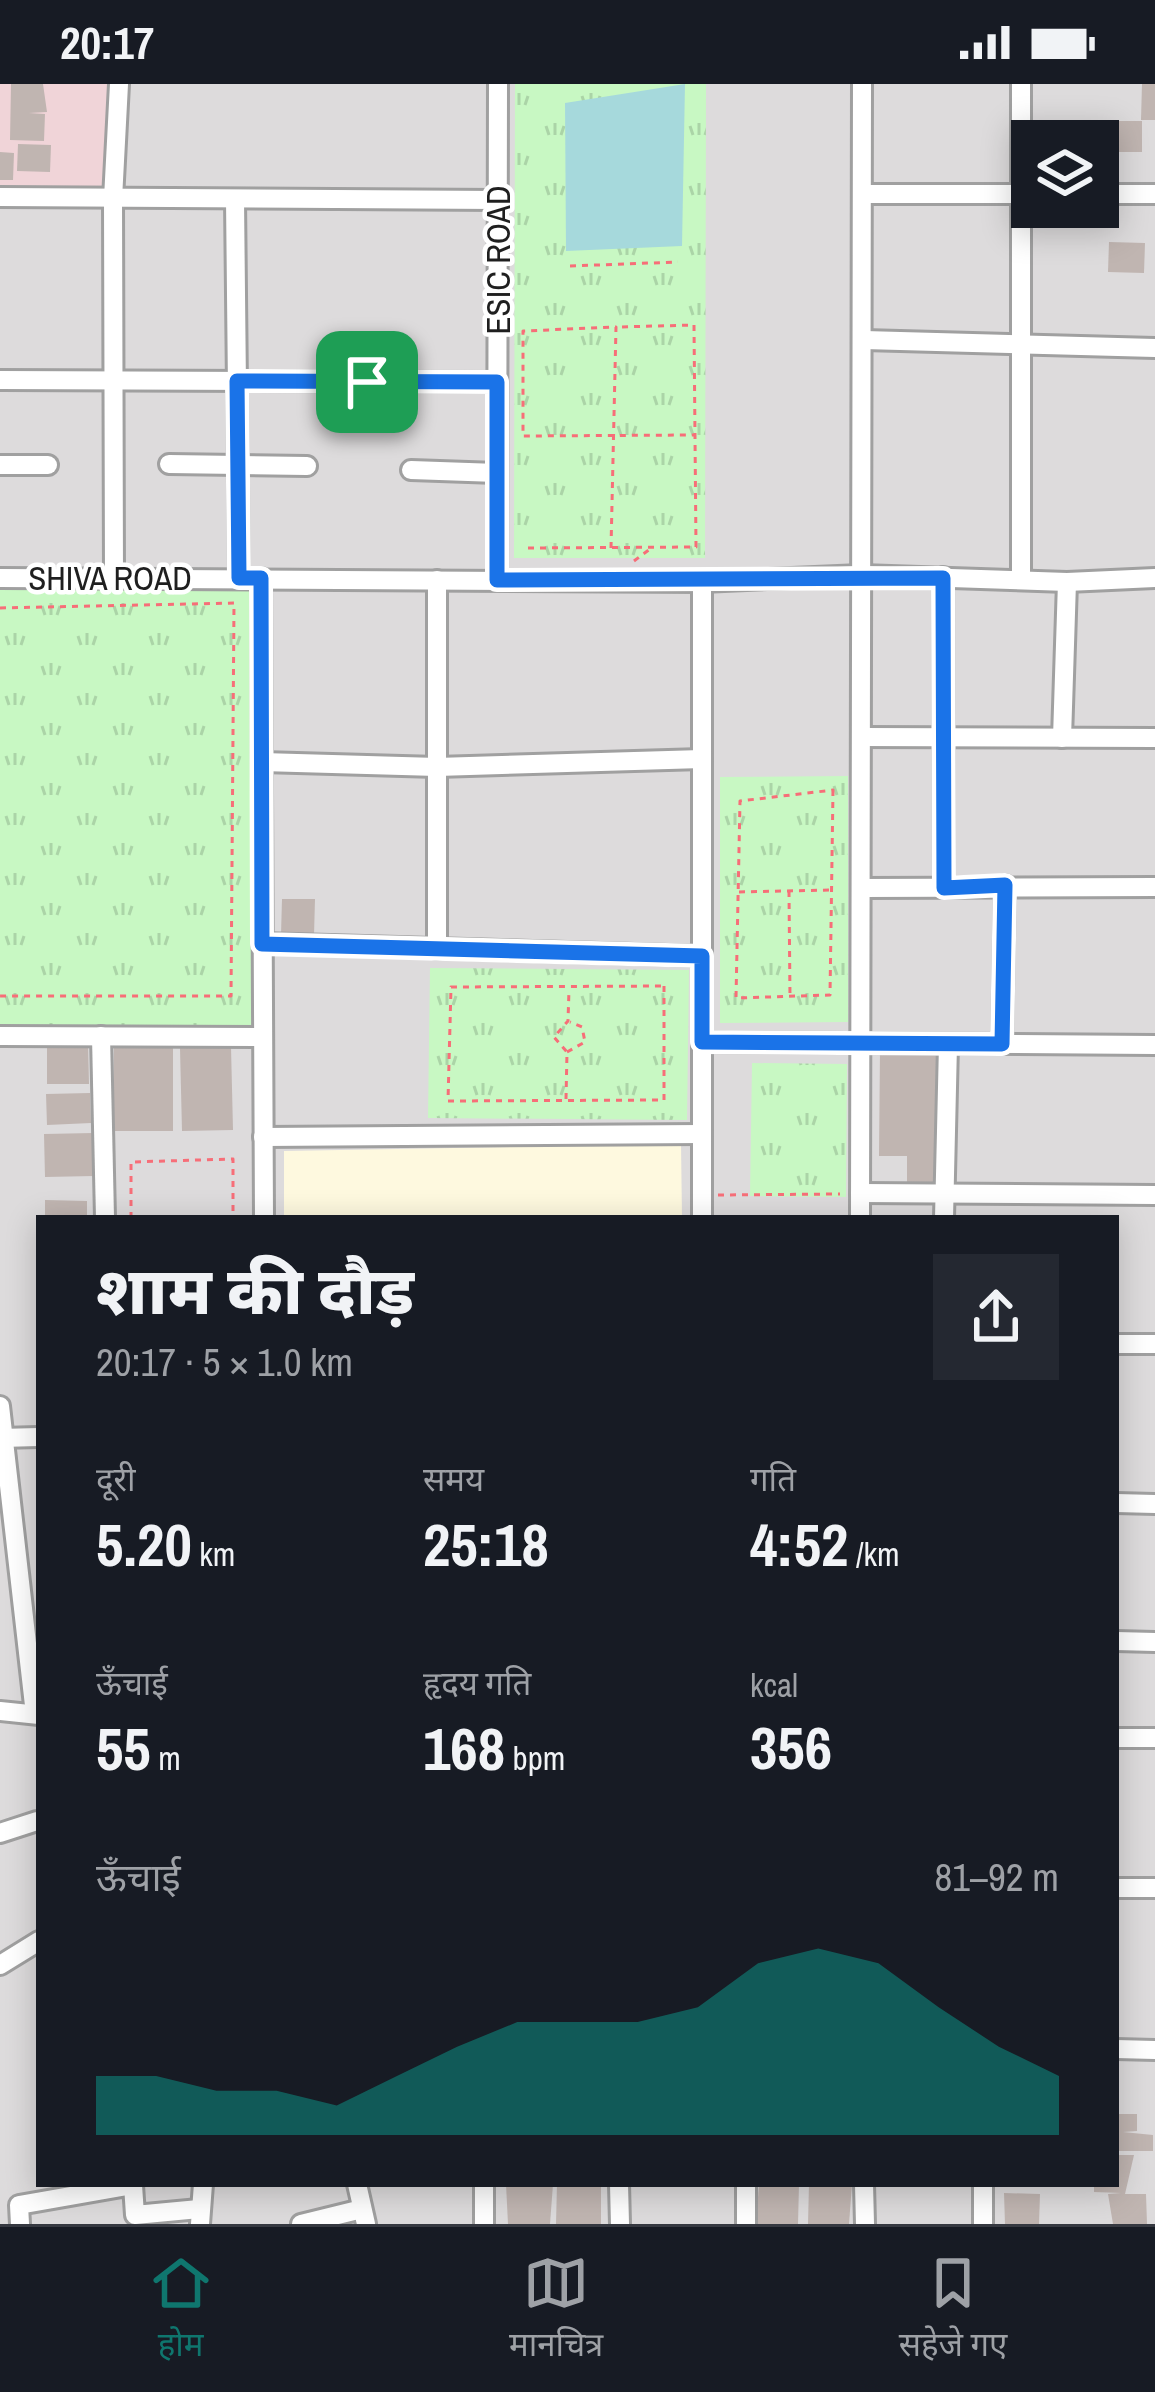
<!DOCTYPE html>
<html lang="hi">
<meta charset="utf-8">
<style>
body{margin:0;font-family:"Archivo Narrow","Noto Sans Devanagari",sans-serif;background:#242831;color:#f1f3f6;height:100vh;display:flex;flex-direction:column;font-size:45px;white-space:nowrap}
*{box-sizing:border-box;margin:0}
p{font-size:39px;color:#9ea1a6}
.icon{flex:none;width:66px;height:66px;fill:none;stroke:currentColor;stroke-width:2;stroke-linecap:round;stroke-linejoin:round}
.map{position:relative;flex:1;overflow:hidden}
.side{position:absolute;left:36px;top:1131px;width:1083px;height:972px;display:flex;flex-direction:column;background:#171b24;border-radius:0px;box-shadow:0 6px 30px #0003}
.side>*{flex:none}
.controls{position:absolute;left:1011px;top:36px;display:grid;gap:24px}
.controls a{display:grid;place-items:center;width:108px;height:108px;border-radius:0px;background:#171b24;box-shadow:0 6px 30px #0003;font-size:60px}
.pin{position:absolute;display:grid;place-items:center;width:102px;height:102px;color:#fff;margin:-51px;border-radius:24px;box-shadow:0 6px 18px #0006}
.round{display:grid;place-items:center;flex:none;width:126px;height:126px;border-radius:0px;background:#242831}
.overview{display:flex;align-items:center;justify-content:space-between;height:204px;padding:0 60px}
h1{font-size:66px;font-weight:800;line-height:90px}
.stats{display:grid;grid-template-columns:repeat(3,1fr);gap:18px;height:204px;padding:12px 60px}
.stats div{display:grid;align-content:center}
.stats b{font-size:60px;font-weight:800}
.stats small{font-size:33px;font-weight:400}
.stats p{font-size:33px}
.chart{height:336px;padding:24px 60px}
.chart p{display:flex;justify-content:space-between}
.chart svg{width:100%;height:216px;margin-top:12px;fill:#0f766e;opacity:.7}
.status{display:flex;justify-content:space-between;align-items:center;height:84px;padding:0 60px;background:#171b24;direction:ltr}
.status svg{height:33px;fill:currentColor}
.tab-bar{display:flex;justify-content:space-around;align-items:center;height:168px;border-top:3px solid #363941;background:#171b24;font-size:33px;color:#9ea1a6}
.tab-bar a{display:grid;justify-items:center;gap:6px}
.tab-bar .active{color:#0f766e}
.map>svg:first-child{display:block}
.residential{fill:#dddbdc;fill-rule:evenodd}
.commercial{fill:#f0d4d8}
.education{fill:#fef9df}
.park{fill:url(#park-tufts)}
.water{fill:#a6d9dc}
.building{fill:#c0b5b1}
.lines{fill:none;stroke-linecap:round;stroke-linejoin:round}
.minor-casing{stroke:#a0a0a0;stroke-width:24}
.path{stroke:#f76e78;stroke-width:3;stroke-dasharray:6 6;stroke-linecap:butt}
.minor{stroke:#fff;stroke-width:18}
.route-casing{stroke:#fff;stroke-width:24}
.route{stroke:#1a73e8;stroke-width:15}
.labels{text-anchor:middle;stroke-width:9;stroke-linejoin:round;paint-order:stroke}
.street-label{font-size:33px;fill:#1f1f1f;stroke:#fff}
</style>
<div class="status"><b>20:17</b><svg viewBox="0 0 49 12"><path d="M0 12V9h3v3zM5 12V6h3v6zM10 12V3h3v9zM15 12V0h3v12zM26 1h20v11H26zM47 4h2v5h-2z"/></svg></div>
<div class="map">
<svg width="1155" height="2140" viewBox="0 0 1155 2140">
<defs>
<pattern id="park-tufts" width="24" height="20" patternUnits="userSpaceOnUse" patternTransform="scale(3)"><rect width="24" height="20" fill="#c8f8c3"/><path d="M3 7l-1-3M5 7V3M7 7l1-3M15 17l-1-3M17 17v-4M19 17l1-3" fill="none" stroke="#abd4a7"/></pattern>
</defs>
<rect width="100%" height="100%" fill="#efeae5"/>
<!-- residential -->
<path class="residential" d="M0,0H1155V2140H0ZM1032,57H1098V123H1032ZM39,1134H1116V2100H39Z"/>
<!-- commercial -->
<polygon class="commercial" points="0,0 109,0 106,103 0,105"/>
<!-- education -->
<polygon class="education" points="681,1060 682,1134 284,1134 284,1067"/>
<!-- park -->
<g class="park">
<polygon points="515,0 706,0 705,474 514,474"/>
<polygon points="253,501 254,942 0,941 0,505"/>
<polygon points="848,692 848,938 720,939 720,693"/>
<polygon points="430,884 689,886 687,1036 428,1034"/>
<polygon points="752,979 847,980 846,1113 750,1112"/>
</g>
<!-- water -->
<polygon class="water" points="685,0 682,162 566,167 565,19"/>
<!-- building -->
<g class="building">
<polygon points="11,0 43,0 47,28 29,29 45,30 44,57 10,56"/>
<polygon points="1142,0 1155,0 1155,36 1141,36"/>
<polygon points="1107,37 1142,37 1142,68 1106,68"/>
<polygon points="18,60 51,61 50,88 17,87"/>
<polygon points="0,68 14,69 13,96 0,96"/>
<polygon points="1109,158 1145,159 1144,189 1108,188"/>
<polygon points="282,815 315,815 314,851 281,851"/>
<polygon points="88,959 89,1000 47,1000 47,960"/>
<polygon points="114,962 173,962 173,1047 113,1047"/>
<polygon points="231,963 233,1046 182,1047 180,964"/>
<polygon points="880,967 941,968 940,1101 907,1100 907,1072 879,1072"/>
<polygon points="90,1009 91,1039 47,1041 46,1010"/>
<polygon points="93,1049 94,1092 45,1093 44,1050"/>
<polygon points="45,1116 87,1117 87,1134 45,1134"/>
<polygon points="1116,2030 1137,2030 1137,2047 1123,2048 1153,2051 1153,2067 1116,2067"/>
<polygon points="1116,2071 1134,2071 1125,2110 1146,2110 1147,2140 1113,2140 1108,2110 1121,2109 1094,2108 1094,2100 1116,2100"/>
<polygon points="506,2100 553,2100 550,2140 508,2140"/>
<polygon points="557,2100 601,2100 601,2140 556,2140"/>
<polygon points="759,2100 799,2100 798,2140 756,2140"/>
<polygon points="809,2100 852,2100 849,2140 808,2140"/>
<polygon points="1004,2109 1040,2110 1039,2140 1005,2140"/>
</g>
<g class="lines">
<defs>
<g id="minor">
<polyline points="862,110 1031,110"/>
<polyline points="1098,110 1155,110"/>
<polyline points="0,113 498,116"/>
<polyline points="235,115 239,494"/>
<polyline points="864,256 1155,264"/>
<polyline points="0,296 497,298"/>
<polyline points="169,380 307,382"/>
<polyline points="0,381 48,381"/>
<polyline points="411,386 497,389"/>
<polyline points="943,493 944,804"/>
<polyline points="1021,493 1021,0"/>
<polyline points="0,494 702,498 861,491 1067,498 1155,494"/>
<polyline points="114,494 113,115 119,0"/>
<polyline points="261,494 264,1134"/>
<polyline points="497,496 498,0"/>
<polyline points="702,498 702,1134"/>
<polyline points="861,653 1155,654"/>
<polyline points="1062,654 1067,498"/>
<polyline points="262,678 437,683 702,675"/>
<polyline points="861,804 1155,803"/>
<polyline points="262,859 702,872"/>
<polyline points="437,865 437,496"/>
<polyline points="0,952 263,953"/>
<polyline points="101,952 105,1134"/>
<polyline points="702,958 1155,961"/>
<polyline points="1002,960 1005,801"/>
<polyline points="263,1053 702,1050"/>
<polyline points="860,1109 1155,1111"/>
<polyline points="860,1134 862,0"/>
<polyline points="944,1134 948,960"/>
<polyline points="1116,1260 1155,1260"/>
<polyline points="0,1322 35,1630"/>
<polyline points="0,1354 39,1353"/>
<polyline points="1116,1419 1155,1420"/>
<polyline points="1116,1557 1155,1558"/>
<polyline points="0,1627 39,1631"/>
<polyline points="1116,1654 1155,1654"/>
<polyline points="0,1749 37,1737"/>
<polyline points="1116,1804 1155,1804"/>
<polyline points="0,1881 39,1857"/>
<polyline points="1116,1965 1155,1966"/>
<polyline points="357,2100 366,2140"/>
<polyline points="484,2100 484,2140"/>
<polyline points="619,2100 620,2140"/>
<polyline points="864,2100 865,2140"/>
<polyline points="983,2100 983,2140"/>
<polyline points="20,2140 19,2121 133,2101 135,2131 199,2125"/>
<polyline points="200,2140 203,2100"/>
<polyline points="301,2140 362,2125"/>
<polyline points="746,2140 746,2100"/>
</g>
</defs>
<!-- minor casing -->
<use href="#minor" class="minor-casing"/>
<!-- path -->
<g class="path">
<polyline points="570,182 678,178"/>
<polyline points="528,464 696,463 694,241 618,243"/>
<polyline points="611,464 616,243 523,247 523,352 694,351"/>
<polyline points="634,477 650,465"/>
<polyline points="0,524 234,519 231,912 0,912"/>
<polygon points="833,706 830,911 736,914 740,717"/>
<polyline points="789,807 790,913"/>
<polyline points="739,808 831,806"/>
<polygon points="664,902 664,1016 448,1017 451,903"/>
<polyline points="567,968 585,958 582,943 570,938"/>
<polyline points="566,1015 567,968 554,953 568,937 569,906"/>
<polyline points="718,1111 840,1110"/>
<polyline points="131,1134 131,1078 233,1075 233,1134"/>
</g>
<!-- minor -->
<use href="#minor" class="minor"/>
</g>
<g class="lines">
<defs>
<polygon id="route" points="237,297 497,298 497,496 943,494 944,804 1005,801 1002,960 702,958 702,872 262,860 261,494 239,494"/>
</defs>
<!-- route casing -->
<use href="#route" class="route-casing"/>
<!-- route -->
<use href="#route" class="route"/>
</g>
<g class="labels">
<!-- street labels -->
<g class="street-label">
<text transform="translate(498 176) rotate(-90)" y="12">ESIC ROAD</text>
<text x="110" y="506">SHIVA ROAD</text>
</g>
</g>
</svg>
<div class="controls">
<a><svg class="icon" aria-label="layers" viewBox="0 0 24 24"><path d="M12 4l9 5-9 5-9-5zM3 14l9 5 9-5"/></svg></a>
</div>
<div class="pin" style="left:367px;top:298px;background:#1e9e55"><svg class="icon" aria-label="arrive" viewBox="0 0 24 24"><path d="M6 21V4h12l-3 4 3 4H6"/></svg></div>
<section class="side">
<div class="overview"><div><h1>शाम की दौड़</h1><p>20:17 · 5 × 1.0 km</p></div><a class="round"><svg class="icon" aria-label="share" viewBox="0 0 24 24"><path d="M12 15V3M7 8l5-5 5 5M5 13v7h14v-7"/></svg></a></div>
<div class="stats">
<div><p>दूरी</p><b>5.20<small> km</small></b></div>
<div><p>समय</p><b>25:18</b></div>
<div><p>गति</p><b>4:52<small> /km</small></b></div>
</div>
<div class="stats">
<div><p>ऊँचाई</p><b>55<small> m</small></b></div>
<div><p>हृदय गति</p><b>168<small> bpm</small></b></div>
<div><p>kcal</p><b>356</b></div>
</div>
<div class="chart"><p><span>ऊँचाई</span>81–92 m</p>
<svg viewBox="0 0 160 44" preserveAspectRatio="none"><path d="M0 44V32L10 32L20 35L30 35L40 38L50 32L60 26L70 21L80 21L90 21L100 18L110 9L120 6L130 9L140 18L150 26L160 32V44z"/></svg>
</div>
</section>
</div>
<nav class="tab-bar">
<a class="active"><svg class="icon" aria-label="home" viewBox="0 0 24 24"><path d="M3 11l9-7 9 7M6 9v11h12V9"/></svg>होम</a>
<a><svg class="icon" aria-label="map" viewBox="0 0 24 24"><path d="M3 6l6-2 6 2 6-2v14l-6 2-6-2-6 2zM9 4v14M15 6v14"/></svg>मानचित्र</a>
<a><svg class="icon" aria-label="saved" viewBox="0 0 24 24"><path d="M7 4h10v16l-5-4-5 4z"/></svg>सहेजे गए</a>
</nav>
